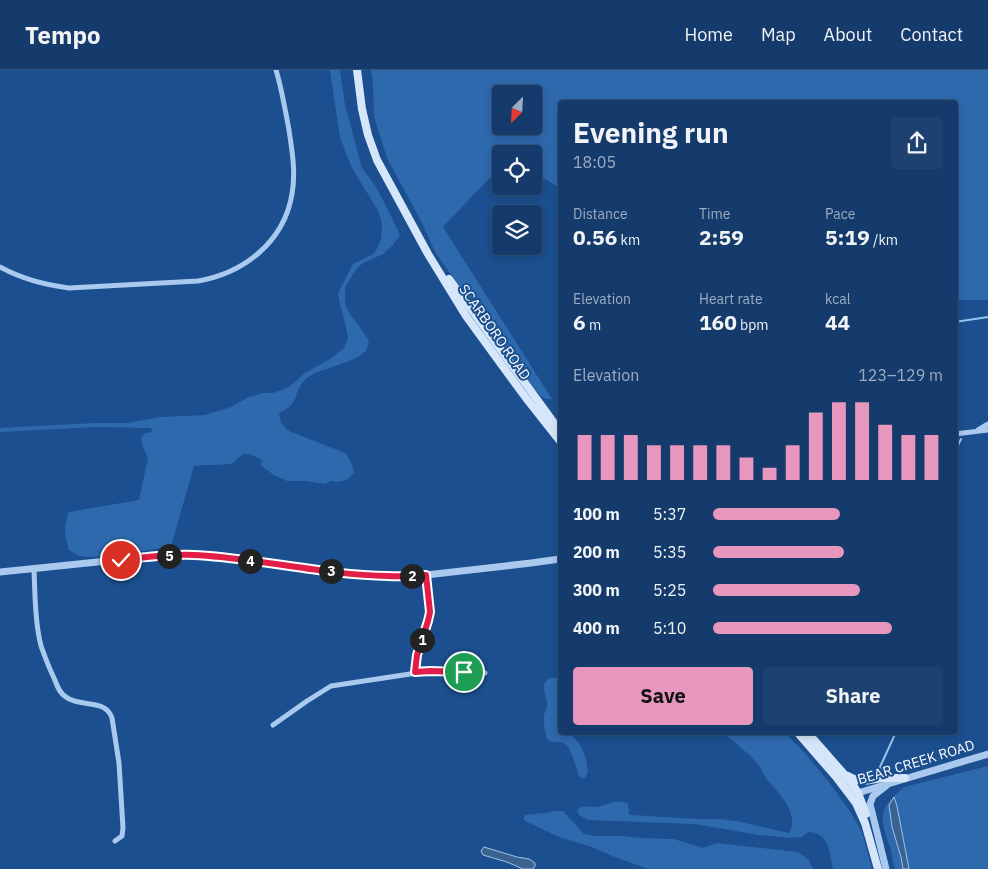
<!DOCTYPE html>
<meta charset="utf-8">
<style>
body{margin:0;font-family:"IBM Plex Sans",sans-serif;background:#1d4271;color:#f1f3f6;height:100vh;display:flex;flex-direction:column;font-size:19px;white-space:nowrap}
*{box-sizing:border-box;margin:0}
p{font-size:16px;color:#9dadc1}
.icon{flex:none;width:28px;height:28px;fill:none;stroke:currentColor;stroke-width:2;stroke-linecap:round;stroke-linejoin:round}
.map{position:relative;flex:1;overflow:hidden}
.drawer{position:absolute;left:558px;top:30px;width:400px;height:635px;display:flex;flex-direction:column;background:#143b6b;border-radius:5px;box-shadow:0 2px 8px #0003,0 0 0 1px #33557e}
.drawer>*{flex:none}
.needle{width:32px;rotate:204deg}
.controls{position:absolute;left:492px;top:15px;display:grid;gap:10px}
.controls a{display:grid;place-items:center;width:50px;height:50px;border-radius:5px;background:#143b6b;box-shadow:0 2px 8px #0003,0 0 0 1px #33557e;font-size:25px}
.pin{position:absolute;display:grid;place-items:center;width:42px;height:42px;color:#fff;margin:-21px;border:2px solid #fff;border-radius:50%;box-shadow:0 1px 5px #0007}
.km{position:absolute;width:25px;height:25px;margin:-12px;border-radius:50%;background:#222;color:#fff;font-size:14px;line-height:25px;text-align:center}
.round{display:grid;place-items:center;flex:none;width:52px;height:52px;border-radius:5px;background:#1d4271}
.overview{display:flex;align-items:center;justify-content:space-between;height:85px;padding:0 15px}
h1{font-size:28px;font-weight:700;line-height:38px}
.stats{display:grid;grid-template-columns:repeat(3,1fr);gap:8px;height:85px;padding:5px 15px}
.stats div{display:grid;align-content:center}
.stats b{font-size:21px;font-weight:700}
.stats small{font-size:14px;font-weight:400}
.stats p{font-size:14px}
.chart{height:140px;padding:10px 15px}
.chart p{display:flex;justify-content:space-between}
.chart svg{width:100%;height:90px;margin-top:5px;stroke:#e797bd;stroke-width:6}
.primary-button{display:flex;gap:10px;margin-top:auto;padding:10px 15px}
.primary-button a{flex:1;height:58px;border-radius:5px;background:#e797bd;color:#111;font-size:20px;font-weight:700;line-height:58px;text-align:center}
.primary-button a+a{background:#1d4271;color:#f1f3f6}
ul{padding:0 15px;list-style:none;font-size:16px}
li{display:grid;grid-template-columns:80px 60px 1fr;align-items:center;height:38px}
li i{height:12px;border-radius:6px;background:#e797bd}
header{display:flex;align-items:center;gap:30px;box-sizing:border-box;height:70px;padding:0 25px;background:#143b6b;border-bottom:1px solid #33557e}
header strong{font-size:24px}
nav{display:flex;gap:28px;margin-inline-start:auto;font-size:18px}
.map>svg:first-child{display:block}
.green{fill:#2e69ad;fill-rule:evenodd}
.water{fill:#3c6290;stroke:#9cc4f0}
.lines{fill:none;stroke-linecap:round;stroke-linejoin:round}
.stream{stroke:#9cc4f0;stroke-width:2}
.minor{stroke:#a9c9ee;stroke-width:5}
.tertiary{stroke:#a9c9ee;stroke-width:7}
.secondary{stroke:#d6e6fa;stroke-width:8}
.route-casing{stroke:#fff;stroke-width:10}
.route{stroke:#e11d48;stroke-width:6}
.labels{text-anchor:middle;stroke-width:4;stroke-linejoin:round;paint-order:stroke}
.street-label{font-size:14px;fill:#fff;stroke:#1b4f8f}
</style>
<header>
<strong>Tempo</strong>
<nav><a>Home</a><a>Map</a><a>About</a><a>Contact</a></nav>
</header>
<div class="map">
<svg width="988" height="799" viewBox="0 0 988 799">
<rect width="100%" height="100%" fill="#1b4f8f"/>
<!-- green -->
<g class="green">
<path d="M330,0H340L345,35L362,98L374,114L384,132L400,165L392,176L383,184L363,193L357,198L345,217V234L350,244L359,256L369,271L366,281C350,295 326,296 308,307C298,314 298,325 292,334C288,339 283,341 279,343L281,353L289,361L345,383L351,392L354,403L347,410L339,412L331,411L325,414L305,411H287L274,405L261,396L262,390C249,383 243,380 234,393C221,396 207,394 194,396L172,473L168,477L123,484L90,487L79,486L69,480C65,467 63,455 69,442L139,430L148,388L142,375L141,367L146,363L152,362L151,358L96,357L0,362V358L96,353H127L161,347L205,345L231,337L247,328L262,323H273L289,317L305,303L330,289L344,278L348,268L345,253L339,230L338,223L353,194L373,184L377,179L381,169L382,158L381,149L377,139L352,98L340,68Z"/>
<path d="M371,0H988V230H955V32H560V118L534,102V84H501V96L443,157L552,329H547L542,327L536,321L499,272L435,182L422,153L387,88L374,47L373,15ZM501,24H534V56H501Z"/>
<path d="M550,608H560V662L570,663L581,676L586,689L588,702L585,708H582L579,706C576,698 572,679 565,674C558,669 549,677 546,665C544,660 544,651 544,645C545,642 547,638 547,634C547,624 542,623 545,612Z"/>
<path d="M723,663H785L804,682L829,712L851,743L862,762L872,799H833C830,783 829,762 808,762L802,767L791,768L759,765L694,754L588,750L579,745L577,740C583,734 589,737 596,737C609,735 615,728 628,734L629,740L628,743L631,745L700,749H719L737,751L789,763C800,745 780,724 769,712C764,707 762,698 756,692C746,681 734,672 723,663Z"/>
<path d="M988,696V799H895C893,793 892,786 891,780C888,769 881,756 883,745C884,734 896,724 904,717Z"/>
<polygon points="555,741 563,741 584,764 595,766 622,766 640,768 674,769 703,778 717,773 798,782 808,789 813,799 648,799 612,786 592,777 559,767 525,751 523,748 526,745 545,743"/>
</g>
<!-- water -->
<g class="water">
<polygon points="894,727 897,736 909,799 903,799 901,787 892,757 889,735"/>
<polygon points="484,777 517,787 529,789 535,793 535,796 533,799 523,799 507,792 483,785 481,781"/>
</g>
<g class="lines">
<!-- stream -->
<g class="stream">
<polyline points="955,252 988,247"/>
<polyline points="955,382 961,369"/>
<polyline points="883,699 880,697 896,662"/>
</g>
<!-- minor -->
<g class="minor">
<path d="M0,197C22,209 44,215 69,218L198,211C244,203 284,172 292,124C296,102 292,81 289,60C285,39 282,20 276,0"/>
<polyline points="978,360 988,354"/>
<polyline points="955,364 988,360"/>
<path d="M34,499C35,524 35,552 41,576C45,587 49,598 54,608C57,615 59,623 66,627C80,638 105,628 112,648L119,693L123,758L122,766L115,771"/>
<polyline points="415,602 417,585 428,551 430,542 426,505"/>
<polyline points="273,655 307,631 331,616 430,601 485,603"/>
</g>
<!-- tertiary -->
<g class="tertiary">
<polyline points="0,502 156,486 194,485 239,490 356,504 388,506 426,505 531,493 560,489"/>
<polyline points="806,666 822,684"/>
<polyline points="834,698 851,719 857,723"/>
<polyline points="886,716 873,726 870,734 886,799"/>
<polyline points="851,725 988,684"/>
</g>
<!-- secondary -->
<g class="secondary">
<polyline points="357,0 362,39 368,65 377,90 428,184 466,246 526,328 560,371"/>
<polyline points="449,209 560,361"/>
<polyline points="797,662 837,708 856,733 865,753 878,799"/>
<polyline points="807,662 851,712 858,723 866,744"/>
<path d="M848,706C864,715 869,709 884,708C891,708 898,708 905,708"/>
</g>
</g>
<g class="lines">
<defs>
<path id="route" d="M121,490C145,487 169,484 194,485C259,488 323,505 388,506C400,507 413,506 426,505L430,542L428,551L417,585L415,602L430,601L464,602"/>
</defs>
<!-- route casing -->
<use href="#route" class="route-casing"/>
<!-- route -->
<use href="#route" class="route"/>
</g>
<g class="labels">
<!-- street labels -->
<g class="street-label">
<text transform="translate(495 262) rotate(55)" y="5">SCARBORO ROAD</text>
<text transform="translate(916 692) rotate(-17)" y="5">BEAR CREEK ROAD</text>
</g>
</g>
</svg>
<div class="controls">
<a><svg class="needle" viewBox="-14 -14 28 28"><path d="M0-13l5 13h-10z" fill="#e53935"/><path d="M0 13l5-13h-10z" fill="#9dadc1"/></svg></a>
<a><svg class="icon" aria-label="locate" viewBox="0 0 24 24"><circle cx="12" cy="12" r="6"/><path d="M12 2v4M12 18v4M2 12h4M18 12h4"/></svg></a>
<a><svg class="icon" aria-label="layers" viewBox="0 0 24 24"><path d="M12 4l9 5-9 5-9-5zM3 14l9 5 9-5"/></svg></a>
</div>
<div class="pin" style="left:464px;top:602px;background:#1e9e55"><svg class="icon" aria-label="arrive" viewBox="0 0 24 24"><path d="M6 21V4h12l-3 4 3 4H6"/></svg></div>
<div class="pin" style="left:121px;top:490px;background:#d93025"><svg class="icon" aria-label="check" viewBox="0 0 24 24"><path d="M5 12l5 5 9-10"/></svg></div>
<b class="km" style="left:422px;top:570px">1</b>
<b class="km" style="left:412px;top:506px">2</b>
<b class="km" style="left:331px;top:501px">3</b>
<b class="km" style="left:250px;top:491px">4</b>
<b class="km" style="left:169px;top:486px">5</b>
<section class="drawer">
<div class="overview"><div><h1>Evening run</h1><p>18:05</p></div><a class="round"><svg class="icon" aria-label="share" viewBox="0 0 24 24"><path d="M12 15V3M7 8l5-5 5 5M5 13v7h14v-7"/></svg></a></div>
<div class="stats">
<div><p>Distance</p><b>0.56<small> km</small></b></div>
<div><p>Time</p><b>2:59</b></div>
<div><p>Pace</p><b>5:19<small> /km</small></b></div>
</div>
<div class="stats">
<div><p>Elevation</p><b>6<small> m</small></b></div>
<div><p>Heart rate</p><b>160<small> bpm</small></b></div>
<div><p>kcal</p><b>44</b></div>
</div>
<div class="chart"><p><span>Elevation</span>123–129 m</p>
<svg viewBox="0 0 160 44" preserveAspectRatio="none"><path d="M5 44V22M15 44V22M25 44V22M35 44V27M45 44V27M55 44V27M65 44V27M75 44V33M85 44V38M95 44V27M105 44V11M115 44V6M125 44V6M135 44V17M145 44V22M155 44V22"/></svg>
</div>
<ul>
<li><b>100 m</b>5:37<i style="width:55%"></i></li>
<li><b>200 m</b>5:35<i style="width:57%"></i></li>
<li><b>300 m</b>5:25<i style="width:64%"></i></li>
<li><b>400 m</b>5:10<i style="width:78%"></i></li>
</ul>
<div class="primary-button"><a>Save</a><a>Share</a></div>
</section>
</div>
